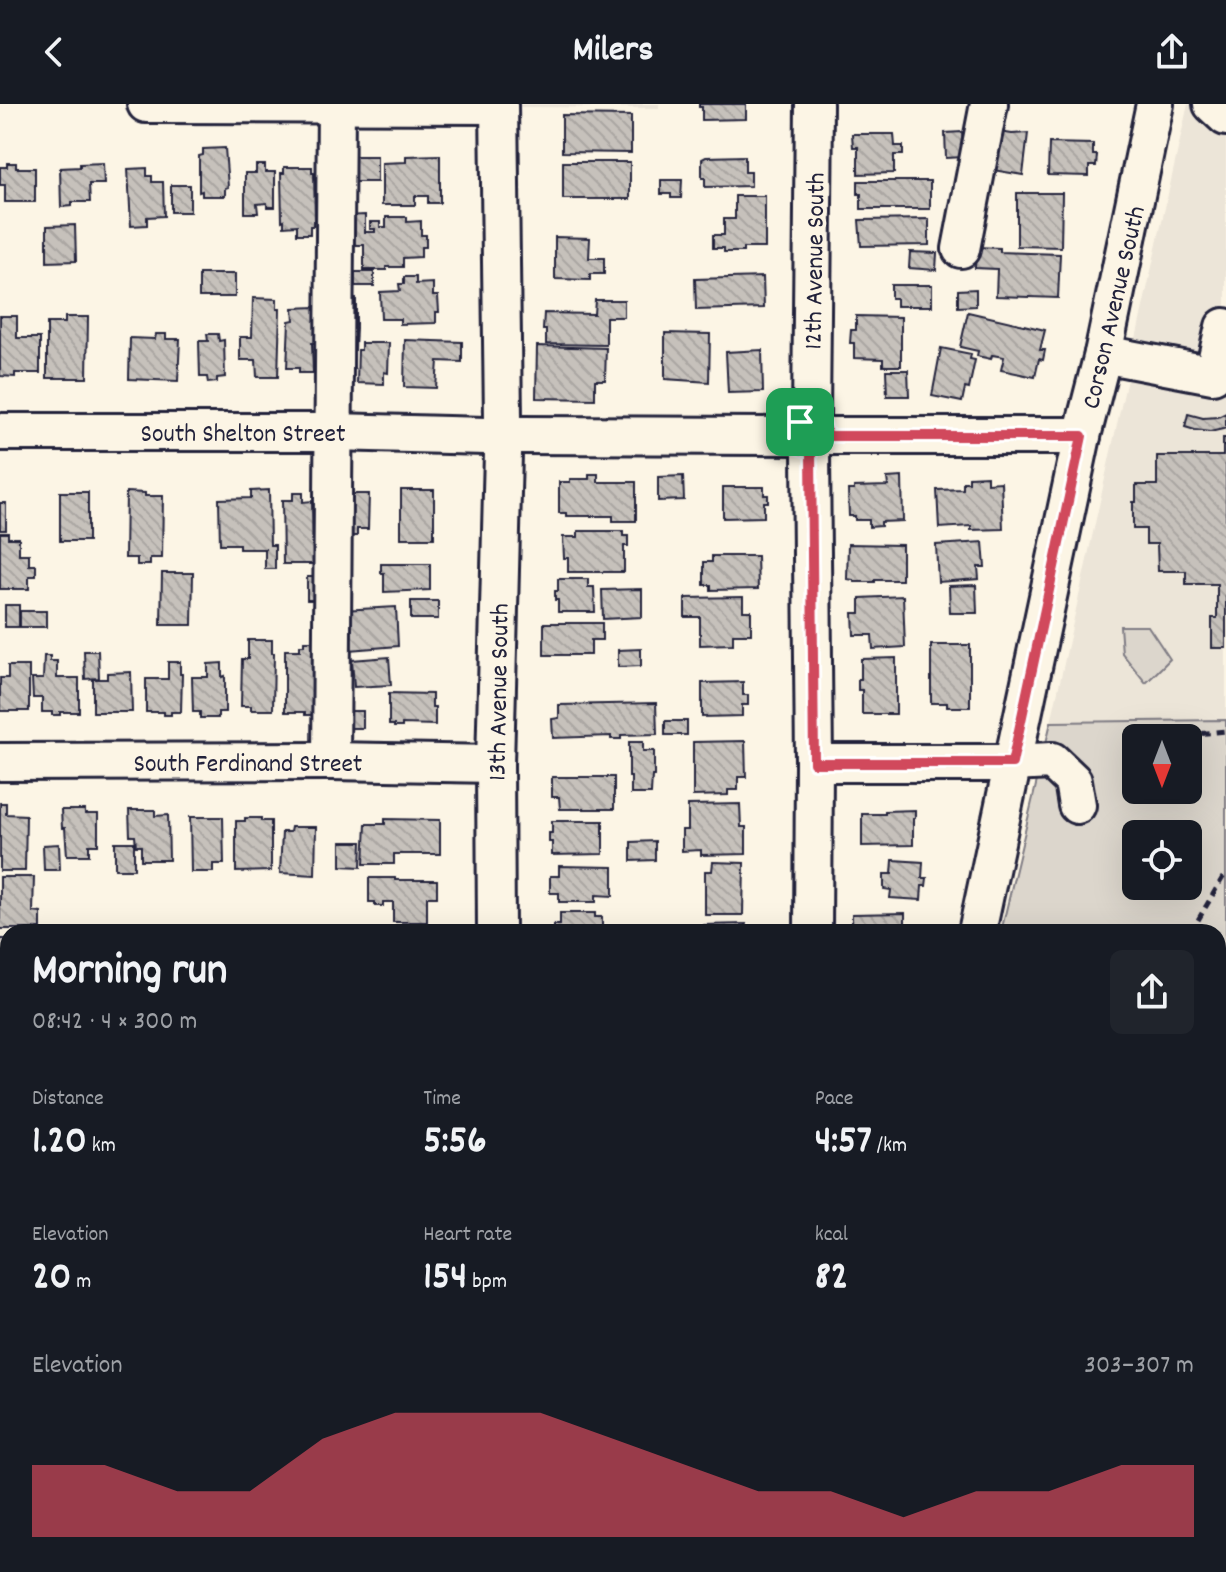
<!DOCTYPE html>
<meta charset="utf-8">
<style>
body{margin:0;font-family:Dekko,sans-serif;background:#20242c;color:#f1f3f6;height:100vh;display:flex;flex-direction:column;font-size:30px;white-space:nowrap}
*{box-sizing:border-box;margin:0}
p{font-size:26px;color:#9ea1a6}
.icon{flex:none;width:44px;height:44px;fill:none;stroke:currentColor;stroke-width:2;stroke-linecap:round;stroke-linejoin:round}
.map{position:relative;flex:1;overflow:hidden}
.panel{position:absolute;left:0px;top:820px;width:1226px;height:648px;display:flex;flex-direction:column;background:#171b24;border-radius:24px 24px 0 0;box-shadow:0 8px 32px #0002}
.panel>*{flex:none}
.needle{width:52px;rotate:180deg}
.buttons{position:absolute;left:1122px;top:620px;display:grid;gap:16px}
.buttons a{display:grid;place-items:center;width:80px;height:80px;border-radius:12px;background:#171b24;box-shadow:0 8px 32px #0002;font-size:40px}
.pin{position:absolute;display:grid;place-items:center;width:68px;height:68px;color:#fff;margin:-34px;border-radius:16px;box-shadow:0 4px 12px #0006}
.round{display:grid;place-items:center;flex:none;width:84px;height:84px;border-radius:12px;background:#20242c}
.overview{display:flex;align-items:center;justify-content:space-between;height:136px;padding:0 32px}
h1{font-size:44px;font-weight:700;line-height:60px}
.metrics{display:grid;grid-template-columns:repeat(3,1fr);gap:12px;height:136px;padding:8px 32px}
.metrics div{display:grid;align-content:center}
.metrics b{font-size:40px;font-weight:700}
.metrics small{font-size:22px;font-weight:400}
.metrics p{font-size:22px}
.chart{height:224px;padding:16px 32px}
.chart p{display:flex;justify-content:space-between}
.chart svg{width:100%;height:144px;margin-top:8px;fill:#d1495b;opacity:.7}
header{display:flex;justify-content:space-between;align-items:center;height:104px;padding:0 32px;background:#171b24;font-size:36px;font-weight:700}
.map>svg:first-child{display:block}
.built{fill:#ece5d8}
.green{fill:#dcd6cc;stroke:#7f7c84;stroke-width:2;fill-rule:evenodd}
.building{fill:url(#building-back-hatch);stroke:#22223b;stroke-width:2}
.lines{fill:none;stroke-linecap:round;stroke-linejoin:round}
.minor-casing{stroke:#22223b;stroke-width:42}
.path{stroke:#22223b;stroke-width:5;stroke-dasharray:8 6;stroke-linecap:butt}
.minor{stroke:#fcf5e5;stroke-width:36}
.route-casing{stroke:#fff;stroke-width:16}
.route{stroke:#d1495b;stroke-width:10}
.labels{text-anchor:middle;stroke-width:7;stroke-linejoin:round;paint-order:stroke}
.street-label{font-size:26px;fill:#22223b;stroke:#fcf5e5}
</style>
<header><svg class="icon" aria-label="back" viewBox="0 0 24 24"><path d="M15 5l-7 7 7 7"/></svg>Milers<svg class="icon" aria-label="share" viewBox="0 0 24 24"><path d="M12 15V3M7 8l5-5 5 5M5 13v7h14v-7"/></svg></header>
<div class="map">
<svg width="1226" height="1468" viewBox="0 0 1226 1468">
<defs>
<pattern id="building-back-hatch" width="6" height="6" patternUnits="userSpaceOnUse" patternTransform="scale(2)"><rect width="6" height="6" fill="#c6c1bb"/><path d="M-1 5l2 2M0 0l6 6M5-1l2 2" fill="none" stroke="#aaa6a2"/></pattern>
</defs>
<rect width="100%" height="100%" fill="#fcf5e5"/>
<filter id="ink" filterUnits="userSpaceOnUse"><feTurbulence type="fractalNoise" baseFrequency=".0125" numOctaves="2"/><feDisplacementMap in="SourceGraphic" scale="16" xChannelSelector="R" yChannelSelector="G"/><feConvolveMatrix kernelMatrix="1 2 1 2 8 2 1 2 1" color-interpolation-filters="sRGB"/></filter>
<g filter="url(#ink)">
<!-- built -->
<g class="built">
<polygon points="519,0 659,0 659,4 519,3"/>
<polygon points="1188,0 1226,0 1226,616 1051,618"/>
</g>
<!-- green -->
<g class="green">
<polygon points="1148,522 1170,555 1146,579 1122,549 1120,522"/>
<path d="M1226,616V1468H841V1460H1218V828H1001L1051,618ZM1136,634H1188V686H1136ZM1136,730H1188V782H1136Z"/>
</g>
<!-- building -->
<g class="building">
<polygon points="699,0 746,0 746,15 702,16 702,3 699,3"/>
<polygon points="562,11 631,12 631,49 562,48"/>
<polygon points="993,27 1012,30 1028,29 1023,71 987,65"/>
<polygon points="962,28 964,53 946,54 945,29"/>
<polygon points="852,30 894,30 895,42 903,42 903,51 894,51 894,69 858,70 858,43 853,43"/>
<polygon points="1049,39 1093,40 1093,51 1097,51 1096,62 1089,62 1089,72 1048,71"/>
<polygon points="225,44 228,83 225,84 225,92 202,92 202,87 199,88 199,52 203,51 203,45"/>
<polygon points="440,51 440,99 428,99 428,92 415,92 415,101 382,101 382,59 406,58 406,52"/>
<rect x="350" y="52" width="27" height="26"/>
<polygon points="745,52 745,68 751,68 751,82 705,83 705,74 702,74 702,55 706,53"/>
<rect x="563" y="58" width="67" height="37"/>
<polygon points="7,59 16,59 16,64 35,64 35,98 5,98 5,81 0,81 0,63 7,63"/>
<polygon points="103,59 104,80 89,80 90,98 72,98 72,102 61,103 60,64 80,63 80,60"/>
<polygon points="256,61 265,61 265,68 275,68 275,103 267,103 267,99 257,100 258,109 245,109 245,69 256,69"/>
<polygon points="284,63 312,63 312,69 314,69 315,117 313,117 313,122 310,122 310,130 297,130 297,121 284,122 284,116 282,117 281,69 284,69"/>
<polygon points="147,64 147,72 152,72 152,78 163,78 164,112 147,113 147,121 131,122 128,65"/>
<polygon points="661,76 682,76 681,94 671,94 671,90 661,90"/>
<polygon points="858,77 930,77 930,105 861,105 861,90 858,90"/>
<rect x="171" y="81" width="19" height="27"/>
<polygon points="1017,89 1062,89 1061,143 1017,142"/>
<polygon points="735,92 765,92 765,144 743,144 743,148 724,148 724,144 713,144 713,131 724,131 724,115 735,115"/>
<polygon points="365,111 365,128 375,128 375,125 370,125 370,118 380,118 380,123 386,123 386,113 407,113 407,118 421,117 421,131 426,131 426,143 421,143 421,153 403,154 403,163 386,163 386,166 364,166 364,141 345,141 344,112"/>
<polygon points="929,115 929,141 861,142 859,116"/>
<polygon points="75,121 76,157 47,158 47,122"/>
<polygon points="555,133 590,134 589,154 604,154 604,170 590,170 590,176 555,175"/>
<polygon points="976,143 1000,144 1000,148 1060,150 1058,194 996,192 997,165 975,164"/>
<polygon points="910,148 937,149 936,166 909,164"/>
<rect x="355" y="168" width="19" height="14"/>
<rect x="199" y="170" width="36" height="23"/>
<polygon points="404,173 416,173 416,180 433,179 433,192 438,192 439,208 436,208 436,219 400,220 400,215 381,215 380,188 400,187 399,180 404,180"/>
<polygon points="763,173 764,204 696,206 695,175"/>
<polygon points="891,181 932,181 932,202 896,202 896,194 891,194"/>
<polygon points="976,185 976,202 958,203 958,186"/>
<polygon points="253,194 277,195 277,205 280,205 278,273 257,273 256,256 240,256 240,233 252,233"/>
<polygon points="341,194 356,194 356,222 341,221"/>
<polygon points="595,196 624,196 624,213 606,213 606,241 546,240 546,226 543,226 544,209 594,210"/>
<polygon points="315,203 316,217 319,217 320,239 312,239 313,269 299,269 299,264 287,264 289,217 294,216 293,204"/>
<polygon points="968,208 1045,226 1040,246 1045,246 1043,256 1039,255 1035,273 1001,266 1004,253 992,251 991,255 977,252 978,247 960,243"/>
<polygon points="0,212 17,212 17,234 40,234 40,269 15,269 15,273 0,272"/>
<polygon points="856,212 901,213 901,262 883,262 883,255 854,254 854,239 850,239 851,226 856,226"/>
<polygon points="65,213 88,213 87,274 47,274 47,219 65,219"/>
<polygon points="339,223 356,224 355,246 339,246"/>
<polygon points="665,229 710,230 709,278 665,275"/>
<polygon points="156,230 166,230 166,235 180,235 178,277 129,275 130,234 155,235"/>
<polygon points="207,230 218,230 219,237 224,236 225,273 217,274 217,278 208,279 207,273 200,273 199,237 208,237"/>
<polygon points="405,236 462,238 462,258 438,257 436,284 404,283"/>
<polygon points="361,239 389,239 388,269 384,268 384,280 357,279 358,246 361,246"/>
<polygon points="537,242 606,244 605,276 595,276 595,295 536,294"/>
<polygon points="941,244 971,250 970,255 975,256 969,285 965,284 962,298 932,292"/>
<polygon points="762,246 763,288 728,289 726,248"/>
<polygon points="886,266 908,266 909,292 887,292"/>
<polygon points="1226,309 1226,324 1223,325 1210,328 1195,326 1185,323 1188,310 1203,314 1218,313"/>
<polygon points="1223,334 1226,334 1226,544 1212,544 1212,514 1217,514 1217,480 1186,480 1186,467 1158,467 1157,440 1146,440 1146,425 1133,425 1133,398 1136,398 1136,381 1157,381 1157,352 1223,352"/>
<polygon points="589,370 598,370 598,378 636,378 636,417 613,417 613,412 566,412 566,409 559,409 559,378 570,378 570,375 589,375"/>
<polygon points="683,372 684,396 658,397 658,373"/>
<polygon points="987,372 987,379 1001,378 1003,425 971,426 971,422 939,424 937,386 963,385 963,378 969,378 969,373"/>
<polygon points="902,373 903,417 881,418 881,422 869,423 869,416 855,416 855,412 849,412 848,386 854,386 854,383 888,382 887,374"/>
<polygon points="723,383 764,383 764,391 768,391 768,398 764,398 764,413 723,414"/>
<polygon points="269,386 270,441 275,441 275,465 265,465 265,445 239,445 239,440 220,440 219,395 251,394 251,387"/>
<rect x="401" y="386" width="33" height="48"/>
<rect x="60" y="388" width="28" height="49"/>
<polygon points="126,388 145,389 145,392 163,392 162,454 150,454 150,461 137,461 137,454 125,454"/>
<polygon points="293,389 303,389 303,398 312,397 313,460 283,460 282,396 293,396"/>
<polygon points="337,390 369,390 368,425 357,425 357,432 340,432"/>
<rect x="0" y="399" width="6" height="27"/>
<polygon points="578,427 623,427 623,432 628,432 628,442 624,442 624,468 568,468 568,454 564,454 563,433 578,433"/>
<polygon points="0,429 8,429 8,434 19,434 19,450 29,450 29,461 36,461 36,472 29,472 29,485 0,485"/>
<polygon points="983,438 985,463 978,463 979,475 938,478 936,441"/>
<polygon points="848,440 902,441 902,476 875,476 875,478 854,478 854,476 847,475"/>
<polygon points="712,452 757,452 758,485 711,486 711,481 704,481 704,458 712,458"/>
<polygon points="381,460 430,460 430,486 384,488 384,469 381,469"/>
<polygon points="162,469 193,469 192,521 161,521"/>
<rect x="307" y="473" width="15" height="23"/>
<polygon points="558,475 588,475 588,483 594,483 595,508 558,508 558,496 555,496 555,487 558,487"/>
<polygon points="976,481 977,509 950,509 949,482"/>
<polygon points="642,485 642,513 603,515 602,486"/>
<polygon points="903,492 905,543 873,545 872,531 854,531 853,509 860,509 860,494"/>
<polygon points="743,493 743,507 751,507 751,530 733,530 733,540 700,541 700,513 685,513 685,494"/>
<rect x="411" y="497" width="27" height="18"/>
<rect x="5" y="501" width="14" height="22"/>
<polygon points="396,503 398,542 337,547 342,506"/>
<rect x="20" y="507" width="26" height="16"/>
<polygon points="544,519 602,519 602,536 591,536 591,551 544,551"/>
<polygon points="248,536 272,536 272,549 274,549 273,606 251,606 251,602 241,602 242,555 248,555"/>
<polygon points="304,537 320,537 316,611 305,611 305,608 285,608 285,546 300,546 300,541 304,541"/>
<polygon points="931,541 970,541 970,603 947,603 947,599 931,599"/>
<polygon points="641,545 641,562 618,563 618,546"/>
<polygon points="84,547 98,547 99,574 85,575"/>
<polygon points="44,552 50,552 50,557 57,557 57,574 79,574 79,608 60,608 60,611 52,611 52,608 42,608 42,594 33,594 32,575 43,575"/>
<polygon points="389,553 391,581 354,583 352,556"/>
<polygon points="896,554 896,610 862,610 862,586 858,586 858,575 861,575 861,555"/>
<polygon points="168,558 180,558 180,570 182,570 181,608 171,608 171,611 164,611 164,608 146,608 146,575 168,575"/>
<polygon points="222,559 222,573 225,572 225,608 218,608 218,614 200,614 200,608 193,608 192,573 208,573 208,560"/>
<polygon points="8,562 29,562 29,607 0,607 0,574 8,574"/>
<polygon points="131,568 132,608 93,608 93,575 107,575 107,569"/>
<polygon points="743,578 743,591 748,591 748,601 742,601 742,612 702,613 702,579"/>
<polygon points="389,589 432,590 432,603 435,603 435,621 402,620 402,623 394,623 394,621 389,621"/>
<polygon points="656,599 657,630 621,631 621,635 611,635 611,632 553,634 552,615 559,614 559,601"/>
<rect x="338" y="607" width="25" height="17"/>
<rect x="665" y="617" width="22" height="14"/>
<polygon points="745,637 746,673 738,673 738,686 728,686 728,691 693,692 693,638"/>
<polygon points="629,638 643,638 643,647 654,647 654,672 652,672 651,690 631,690 631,673 629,673"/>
<polygon points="552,673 614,673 614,705 560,705 559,693 552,693"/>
<polygon points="0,699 6,699 6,710 26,711 25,767 0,767"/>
<polygon points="740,700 741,723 746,723 746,750 701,751 701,746 682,747 682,726 688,726 688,701"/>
<polygon points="61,706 85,706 85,710 98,710 98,741 89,741 89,751 67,751 65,724 62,724"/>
<polygon points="129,706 155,706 155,712 168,711 169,756 141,756 141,742 136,742 135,732 130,732"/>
<polygon points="915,706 915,714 913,714 913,741 862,742 862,710 885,710 885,707"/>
<polygon points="190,713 223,713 224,760 213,760 213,768 191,768"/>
<polygon points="245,714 261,714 261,717 271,717 271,767 236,768 236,717 245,717"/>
<polygon points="385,715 440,716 440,750 394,750 394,760 364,760 366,720 385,720"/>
<polygon points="552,717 603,717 603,750 552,751 552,738 549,738 549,729 552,729"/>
<polygon points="291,723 316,723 315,771 280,769 282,728 290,728"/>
<polygon points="655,737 655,756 631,757 631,738"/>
<rect x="115" y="738" width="19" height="27"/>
<polygon points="341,738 362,738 361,763 341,762"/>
<polygon points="59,740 60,766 44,766 43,741"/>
<polygon points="893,756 923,758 922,774 927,774 926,782 922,782 921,796 890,794 891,786 884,785 884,770 892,770"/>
<polygon points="713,758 744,759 743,811 705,811 705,767 712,767"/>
<polygon points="559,762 613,763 613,792 596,791 596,798 559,798 559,789 550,789 550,772 559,772"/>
<polygon points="0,773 34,773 33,808 41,809 41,824 34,824 34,825 0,825"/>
<polygon points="369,774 395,774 395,776 437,776 437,793 427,793 427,818 393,818 393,798 383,798 383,802 375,802 375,798 369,798"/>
<polygon points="560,809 595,809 595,813 602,813 602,828 554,828 554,821 560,821"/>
<polygon points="905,809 905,828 852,828 852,810"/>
<polygon points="746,820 746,828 704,828 704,821"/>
<rect x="0" y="835" width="8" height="38"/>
<polygon points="0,897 8,898 8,936 0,936"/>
<rect x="0" y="944" width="8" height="37"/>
<polygon points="3,1049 8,1050 8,1094 0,1094 0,1055 3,1055"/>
<rect x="0" y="1099" width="8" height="57"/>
<polygon points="0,1166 7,1166 8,1190 0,1190"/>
<rect x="0" y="1219" width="4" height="46"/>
<rect x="0" y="1376" width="3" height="92"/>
<polygon points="337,1460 363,1460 362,1468 337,1468"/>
<rect x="375" y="1460" width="56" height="8"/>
<polygon points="567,1460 611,1460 610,1468 567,1468"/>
<polygon points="710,1460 750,1460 750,1463 735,1464 735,1466 731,1466 731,1468 713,1468 710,1466"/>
</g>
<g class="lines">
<defs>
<g id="minor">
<polyline points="146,0 499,1"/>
<polyline points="499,0 503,315"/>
<polyline points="1212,0 1226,13"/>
<polyline points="961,145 989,0"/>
<polyline points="1103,250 1213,271 1224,223"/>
<polyline points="811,314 814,0"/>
<polyline points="0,328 334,328 486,332"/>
<polyline points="520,331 794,332"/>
<polyline points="828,332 1082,332"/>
<polyline points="811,348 814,659 813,828"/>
<polyline points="331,657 336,0"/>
<polyline points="0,658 331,657 495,660"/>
<polyline points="814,659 1012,659 1052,657 1073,677 1077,701"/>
<polyline points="496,828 495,660 503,349"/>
<polyline points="977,828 1082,332 1103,250 1155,0"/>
<polyline points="0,1317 8,1317"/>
<polyline points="494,1468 494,1460"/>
<polyline points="809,1468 809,1460"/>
</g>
</defs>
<!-- minor casing -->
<use href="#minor" class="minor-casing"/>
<!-- path -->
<g class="path">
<polyline points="1160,634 1226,627"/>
<polyline points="1132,641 1136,640"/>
<polyline points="1191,828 1226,768"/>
<polyline points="1218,1198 1226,1222"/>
<polyline points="1218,1228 1226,1229"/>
<polyline points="870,1468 871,1460"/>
<polyline points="984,1468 985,1460"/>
</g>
<!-- minor -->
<use href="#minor" class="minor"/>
</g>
</g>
<g class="lines" filter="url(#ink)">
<defs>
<path id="route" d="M809,313L815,314L824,319L828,332H1082L1012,659H814L811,348L800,345C790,332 794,318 809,313Z"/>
</defs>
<!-- route casing -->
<use href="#route" class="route-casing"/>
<!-- route -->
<use href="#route" class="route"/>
</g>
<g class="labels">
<!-- street labels -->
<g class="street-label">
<text transform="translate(813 157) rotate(-89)" y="9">12th Avenue South</text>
<text transform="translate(1112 203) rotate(-77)" y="9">Corson Avenue South</text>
<text x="243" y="337">South Shelton Street</text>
<text transform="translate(497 588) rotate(-89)" y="9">13th Avenue South</text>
<text x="248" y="667">South Ferdinand Street</text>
</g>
</g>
</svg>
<div class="buttons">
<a><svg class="needle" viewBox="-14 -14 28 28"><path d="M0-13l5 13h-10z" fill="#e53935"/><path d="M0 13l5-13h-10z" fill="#9ea1a6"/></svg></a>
<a><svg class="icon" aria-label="locate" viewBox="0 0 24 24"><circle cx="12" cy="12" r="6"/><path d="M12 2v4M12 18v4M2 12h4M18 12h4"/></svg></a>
</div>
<div class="pin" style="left:800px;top:318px;background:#1e9e55"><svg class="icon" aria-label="arrive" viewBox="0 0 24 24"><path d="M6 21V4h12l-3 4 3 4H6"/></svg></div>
<section class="panel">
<div class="overview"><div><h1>Morning run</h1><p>08:42 · 4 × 300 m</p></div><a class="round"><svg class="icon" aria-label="share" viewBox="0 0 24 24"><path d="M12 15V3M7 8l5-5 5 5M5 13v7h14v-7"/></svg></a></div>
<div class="metrics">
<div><p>Distance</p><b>1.20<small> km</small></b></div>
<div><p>Time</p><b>5:56</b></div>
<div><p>Pace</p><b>4:57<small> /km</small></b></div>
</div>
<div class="metrics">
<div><p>Elevation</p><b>20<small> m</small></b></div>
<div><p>Heart rate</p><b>154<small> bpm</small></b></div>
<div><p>kcal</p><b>82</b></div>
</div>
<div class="chart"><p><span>Elevation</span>303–307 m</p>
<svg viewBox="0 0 160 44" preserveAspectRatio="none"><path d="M0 44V22L10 22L20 30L30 30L40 14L50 6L60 6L70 6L80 14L90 22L100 30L110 30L120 38L130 30L140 30L150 22L160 22V44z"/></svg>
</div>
</section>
</div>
